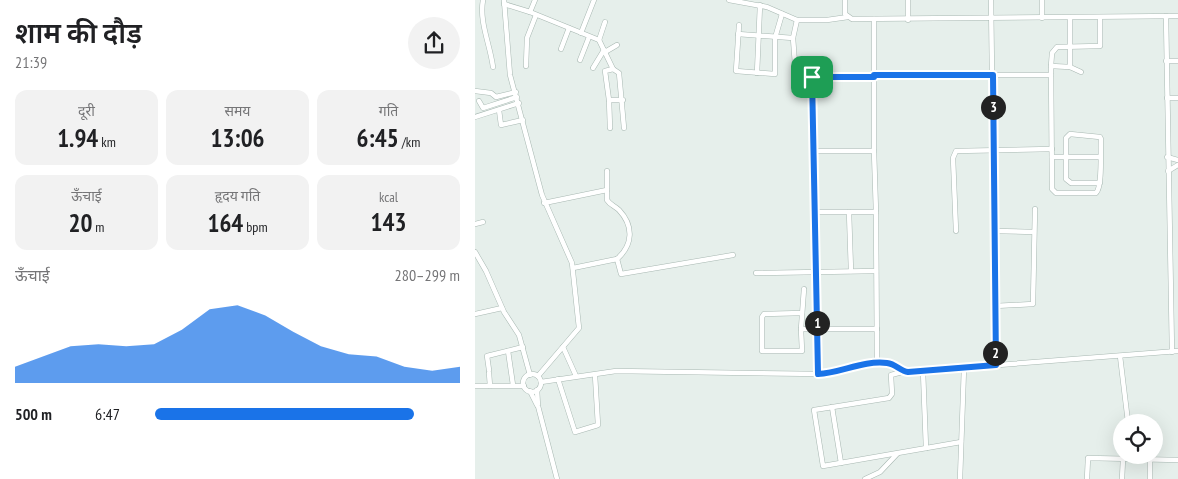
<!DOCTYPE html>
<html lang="hi">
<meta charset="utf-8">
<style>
body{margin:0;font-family:"PT Sans Narrow","Noto Sans Devanagari",sans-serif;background:#f2f2f2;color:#202124;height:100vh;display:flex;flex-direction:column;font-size:19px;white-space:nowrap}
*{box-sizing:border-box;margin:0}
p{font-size:16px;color:#757577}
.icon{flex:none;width:28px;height:28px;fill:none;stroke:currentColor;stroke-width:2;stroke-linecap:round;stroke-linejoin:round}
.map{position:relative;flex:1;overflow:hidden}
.panel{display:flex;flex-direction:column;background:#fff;width:475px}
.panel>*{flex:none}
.controls{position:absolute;left:638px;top:414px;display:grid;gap:10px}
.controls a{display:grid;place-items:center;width:50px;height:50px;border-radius:50%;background:#fff;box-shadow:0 5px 20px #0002;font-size:25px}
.pin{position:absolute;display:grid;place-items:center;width:42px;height:42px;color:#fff;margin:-21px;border-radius:10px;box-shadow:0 2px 8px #0006}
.km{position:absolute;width:25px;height:25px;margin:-12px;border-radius:50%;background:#222;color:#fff;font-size:14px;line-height:25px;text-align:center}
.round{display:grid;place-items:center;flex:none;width:52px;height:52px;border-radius:26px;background:#f2f2f2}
.summary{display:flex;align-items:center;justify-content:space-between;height:85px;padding:0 15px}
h1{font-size:28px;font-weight:600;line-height:38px}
.metrics{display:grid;grid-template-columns:repeat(3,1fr);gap:8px;height:85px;padding:5px 15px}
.metrics div{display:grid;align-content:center;border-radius:12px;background:#f2f2f2;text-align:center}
.metrics b{font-size:25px;font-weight:600}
.metrics small{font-size:14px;font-weight:400}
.metrics p{font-size:14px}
.chart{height:140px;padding:10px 15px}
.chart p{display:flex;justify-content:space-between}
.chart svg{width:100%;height:90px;margin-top:5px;fill:#1a73e8;opacity:.7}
ul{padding:0 15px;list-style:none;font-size:16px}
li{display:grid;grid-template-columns:80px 60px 1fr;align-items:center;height:38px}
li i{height:12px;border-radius:6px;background:#1a73e8}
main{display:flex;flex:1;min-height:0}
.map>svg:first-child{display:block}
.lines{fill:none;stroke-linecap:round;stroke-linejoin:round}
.minor-casing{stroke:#a8b8b2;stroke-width:5.5}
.minor{stroke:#fff;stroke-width:4.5}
.route-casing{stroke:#fff;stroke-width:10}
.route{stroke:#1a73e8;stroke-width:6}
</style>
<main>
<section class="panel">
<div class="summary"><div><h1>शाम की दौड़</h1><p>21:39</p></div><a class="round"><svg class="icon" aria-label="share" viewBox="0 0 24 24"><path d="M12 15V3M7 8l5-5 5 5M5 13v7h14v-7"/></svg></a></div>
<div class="metrics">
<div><p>दूरी</p><b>1.94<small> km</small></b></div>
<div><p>समय</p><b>13:06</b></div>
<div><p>गति</p><b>6:45<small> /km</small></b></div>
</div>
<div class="metrics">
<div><p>ऊँचाई</p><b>20<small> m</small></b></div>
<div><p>हृदय गति</p><b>164<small> bpm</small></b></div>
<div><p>kcal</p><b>143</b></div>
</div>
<div class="chart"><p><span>ऊँचाई</span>280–299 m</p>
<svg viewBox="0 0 160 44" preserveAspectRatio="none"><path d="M0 44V36L10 31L20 26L30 25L40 26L50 25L60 18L70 8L80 6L90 11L100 19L110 26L120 30L130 31L140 36L150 38L160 36V44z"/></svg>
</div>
<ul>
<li><b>500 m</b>6:47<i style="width:85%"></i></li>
</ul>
</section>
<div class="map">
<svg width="703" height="479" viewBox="0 0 703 479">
<rect width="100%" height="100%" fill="#e6efeb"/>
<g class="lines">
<defs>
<g id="minor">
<path d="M8,0C4,22 15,44 18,67"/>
<polyline points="29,0 35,75 67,195 97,263 104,328 63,376"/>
<polyline points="254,0 292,7 322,20 352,20 373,17"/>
<polyline points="370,0 370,14 377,19 703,16"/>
<polyline points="516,0 521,365"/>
<polyline points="567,0 567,18"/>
<polyline points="29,4 55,12 124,40 138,69 144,73 149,128"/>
<polyline points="55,12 60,0"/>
<polyline points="691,16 697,352"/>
<polyline points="433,20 433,0"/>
<polyline points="264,25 261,71 300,74 300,38 307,14"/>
<polyline points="106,33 119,0"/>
<polyline points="263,34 318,38"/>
<polyline points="124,40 130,22"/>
<polyline points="86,49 94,28"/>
<polyline points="130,52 142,45"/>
<polyline points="105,60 114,37"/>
<polyline points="691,61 703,61"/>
<polyline points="51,66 52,38 61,15"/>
<polyline points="576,66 595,67 595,18"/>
<polyline points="595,67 606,72"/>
<polyline points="118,68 129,50"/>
<polyline points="282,73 285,5"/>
<polyline points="399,75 576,75"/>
<polyline points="321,77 318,38 322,20"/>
<polyline points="0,91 16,93 21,97 41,92"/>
<polyline points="692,98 703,98"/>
<polyline points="134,100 148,100"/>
<polyline points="4,101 8,108 42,97"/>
<polyline points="24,110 26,125 48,120"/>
<polyline points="0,117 44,103"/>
<polyline points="135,128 134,100 130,71 138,69"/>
<polyline points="339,151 337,77 399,77 399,19"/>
<polyline points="577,157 625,157"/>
<polyline points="692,157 703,160"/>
<path d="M132,171V200C135,205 140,206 144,210C159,226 158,245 142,259"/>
<polyline points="693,171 703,165"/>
<path d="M625,183H596L591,179V138L595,134L625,137L626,139C625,151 628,186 621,193H581L577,189L576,66L577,53L582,47L625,46V18"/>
<polyline points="69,203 132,190"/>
<polyline points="341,212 401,212 399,151"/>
<polyline points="374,212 376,271"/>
<polyline points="401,212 402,363"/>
<polyline points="0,224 8,222"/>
<polyline points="481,231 478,158 481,151 577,149"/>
<polyline points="519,231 559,232"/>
<polyline points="0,252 11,271 29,312 44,335 55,375"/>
<polyline points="98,268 142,259 146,274 258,255"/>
<polyline points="281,273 401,271"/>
<polyline points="520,306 558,304 560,209"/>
<polyline points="327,313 289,314 287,317 287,351 327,351 326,329 402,329"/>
<polyline points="0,314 27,308"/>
<polyline points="326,329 329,289"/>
<polyline points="88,347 101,376"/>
<polyline points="33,351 38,385"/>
<polyline points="645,356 653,422"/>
<polyline points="14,370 12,356 48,347"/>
<polyline points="448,371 451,448"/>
<polyline points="427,372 416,375 417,394 414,398 339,410 348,466 486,442"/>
<polyline points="14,373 15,386"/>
<circle cx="57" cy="383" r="9"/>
<polyline points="343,375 339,151 399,151 399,77"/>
<polyline points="83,379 100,432 123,425 120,375"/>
<polyline points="66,382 141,371 346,374 392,363 411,363 433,372 703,351"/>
<polyline points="0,386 49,386"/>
<polyline points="62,390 63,406 82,479"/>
<polyline points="55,391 62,405"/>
<polyline points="357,407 366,463"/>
<polyline points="390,479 405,472 422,454"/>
<polyline points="485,479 489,368"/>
<polyline points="612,479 613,458 703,460"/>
<polyline points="647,479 648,459"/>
<polyline points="675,479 675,459"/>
</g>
</defs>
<!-- minor casing -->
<use href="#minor" class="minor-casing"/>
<!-- minor -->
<use href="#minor" class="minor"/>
</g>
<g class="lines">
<defs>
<path id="route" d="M399,75H518L521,365L433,372C425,371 421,364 412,363C388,360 366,373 343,374L337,77H399Z"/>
</defs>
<!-- route casing -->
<use href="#route" class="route-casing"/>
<!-- route -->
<use href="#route" class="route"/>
</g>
</svg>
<div class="controls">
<a><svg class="icon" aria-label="locate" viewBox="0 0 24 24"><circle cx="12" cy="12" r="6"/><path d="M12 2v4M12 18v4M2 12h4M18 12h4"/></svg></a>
</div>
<div class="pin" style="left:337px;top:77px;background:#1e9e55"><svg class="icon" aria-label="arrive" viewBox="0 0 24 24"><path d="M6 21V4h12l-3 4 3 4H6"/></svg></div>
<b class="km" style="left:342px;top:323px">1</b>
<b class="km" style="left:520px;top:353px">2</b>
<b class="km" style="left:518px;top:107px">3</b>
</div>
</main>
